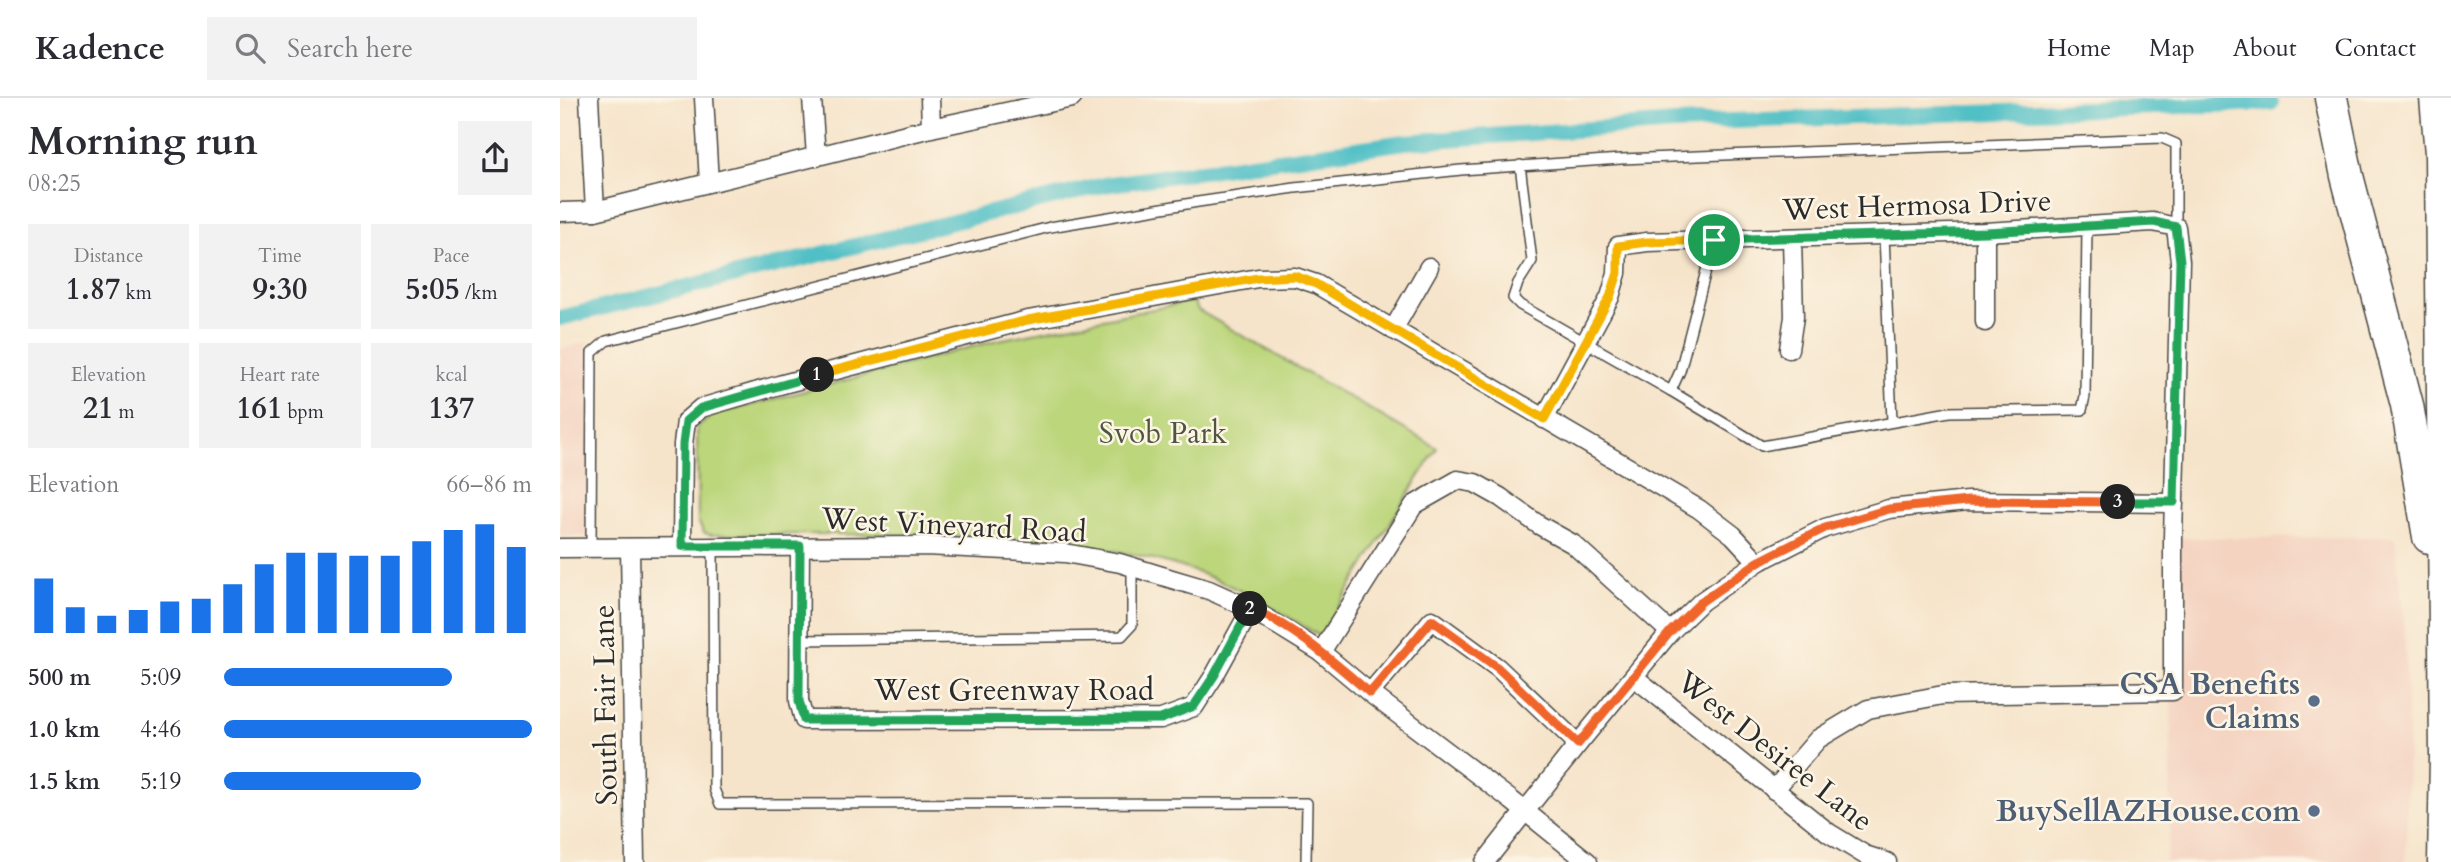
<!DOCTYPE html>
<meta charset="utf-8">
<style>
body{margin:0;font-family:Cardo,serif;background:#f2f2f3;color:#2b2b33;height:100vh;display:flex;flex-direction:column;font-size:26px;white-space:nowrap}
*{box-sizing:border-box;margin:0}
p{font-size:23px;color:#7c7c81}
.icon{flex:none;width:38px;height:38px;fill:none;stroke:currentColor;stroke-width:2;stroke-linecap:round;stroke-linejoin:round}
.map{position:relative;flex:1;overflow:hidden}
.sheet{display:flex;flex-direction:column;background:#fff;width:560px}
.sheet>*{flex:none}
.pin{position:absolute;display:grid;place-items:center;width:60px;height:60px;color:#fff;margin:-30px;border:4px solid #fff;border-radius:50%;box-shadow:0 2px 7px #0007}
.km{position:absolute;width:35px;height:35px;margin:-18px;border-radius:50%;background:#222;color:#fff;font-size:19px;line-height:35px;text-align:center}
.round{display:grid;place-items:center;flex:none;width:74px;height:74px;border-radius:0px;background:#f2f2f3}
.overview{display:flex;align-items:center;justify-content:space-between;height:119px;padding:0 28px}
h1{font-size:38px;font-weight:600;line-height:52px}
.figures{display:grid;grid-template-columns:repeat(3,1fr);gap:10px;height:119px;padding:7px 28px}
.figures div{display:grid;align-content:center;border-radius:0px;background:#f2f2f3;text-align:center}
.figures b{font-size:30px;font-weight:600}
.figures small{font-size:19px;font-weight:400}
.figures p{font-size:19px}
.chart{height:196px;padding:14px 28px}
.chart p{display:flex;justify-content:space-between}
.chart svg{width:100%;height:126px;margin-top:7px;stroke:#1a73e8;stroke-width:6}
ul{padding:0 28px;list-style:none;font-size:23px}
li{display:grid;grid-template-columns:112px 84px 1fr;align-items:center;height:52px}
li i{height:18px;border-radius:9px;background:#1a73e8}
header{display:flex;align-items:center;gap:42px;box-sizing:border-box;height:98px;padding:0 35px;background:#fff;border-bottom:2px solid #e1e1e2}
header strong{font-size:33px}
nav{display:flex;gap:38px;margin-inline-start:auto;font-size:24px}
.search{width:490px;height:63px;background:#f2f2f3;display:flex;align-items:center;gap:18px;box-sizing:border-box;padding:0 24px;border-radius:0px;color:#7c7c81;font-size:26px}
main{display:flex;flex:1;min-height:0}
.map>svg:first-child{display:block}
.built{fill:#f4d3c1}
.green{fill:#bcd67b;stroke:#748053;stroke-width:2}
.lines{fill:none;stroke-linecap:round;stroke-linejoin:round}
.canal{stroke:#51c0c6;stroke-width:16}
.service-casing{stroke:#494743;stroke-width:12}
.minor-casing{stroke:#494743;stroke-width:21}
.motorway-casing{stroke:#494743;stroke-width:35}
.service{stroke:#fff;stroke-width:9}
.minor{stroke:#fff;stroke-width:18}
.motorway{stroke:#fff;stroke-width:32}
.split-1-casing{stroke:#fff;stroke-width:14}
.split-2-casing{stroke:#fff;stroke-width:14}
.split-3-casing{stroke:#fff;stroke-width:14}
.split-4-casing{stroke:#fff;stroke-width:14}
.split-1{stroke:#f5b400;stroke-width:9}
.split-2{stroke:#22a559;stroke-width:9}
.split-3{stroke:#f0652b;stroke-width:9}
.split-4{stroke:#22a559;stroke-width:9}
.service-dot{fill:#5c6f8a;stroke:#fcf5e5;stroke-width:2.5}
.labels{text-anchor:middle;stroke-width:5;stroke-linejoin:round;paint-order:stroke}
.street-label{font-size:30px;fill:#2b2b2b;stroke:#fcf5e5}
.park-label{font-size:30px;fill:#4f563f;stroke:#fcf5e5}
.service-label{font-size:30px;font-weight:bold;fill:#4e5e75;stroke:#fcf5e5;text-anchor:end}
</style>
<header>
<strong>Kadence</strong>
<div class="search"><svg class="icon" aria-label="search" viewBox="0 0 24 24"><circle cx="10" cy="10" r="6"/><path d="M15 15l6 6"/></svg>Search here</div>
<nav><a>Home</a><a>Map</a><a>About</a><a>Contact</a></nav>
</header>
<main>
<section class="sheet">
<div class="overview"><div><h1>Morning run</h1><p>08:25</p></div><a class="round"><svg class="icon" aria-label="share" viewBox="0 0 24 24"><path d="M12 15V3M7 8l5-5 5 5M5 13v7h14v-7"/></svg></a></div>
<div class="figures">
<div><p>Distance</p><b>1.87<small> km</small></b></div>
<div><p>Time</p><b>9:30</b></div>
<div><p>Pace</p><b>5:05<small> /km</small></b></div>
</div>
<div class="figures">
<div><p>Elevation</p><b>21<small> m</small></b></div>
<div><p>Heart rate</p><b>161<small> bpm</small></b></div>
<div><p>kcal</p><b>137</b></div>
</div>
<div class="chart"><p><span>Elevation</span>66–86 m</p>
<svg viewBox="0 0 160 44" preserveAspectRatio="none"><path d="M5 44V25M15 44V35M25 44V38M35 44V36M45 44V33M55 44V32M65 44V27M75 44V20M85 44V16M95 44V16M105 44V17M115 44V17M125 44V12M135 44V8M145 44V6M155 44V14"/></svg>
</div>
<ul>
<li><b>500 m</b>5:09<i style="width:74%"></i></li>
<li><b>1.0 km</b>4:46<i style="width:100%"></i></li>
<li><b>1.5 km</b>5:19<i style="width:64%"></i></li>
</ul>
</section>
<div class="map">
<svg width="1891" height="764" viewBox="0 0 1891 764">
<rect width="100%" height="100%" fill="#fcf5e5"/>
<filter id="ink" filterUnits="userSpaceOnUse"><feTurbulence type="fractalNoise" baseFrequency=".0143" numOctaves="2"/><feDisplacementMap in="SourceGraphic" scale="14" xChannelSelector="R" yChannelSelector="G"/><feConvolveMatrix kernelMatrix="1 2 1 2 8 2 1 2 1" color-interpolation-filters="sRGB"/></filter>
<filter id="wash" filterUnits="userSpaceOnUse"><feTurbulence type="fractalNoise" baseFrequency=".00686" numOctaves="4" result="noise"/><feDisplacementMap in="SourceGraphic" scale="28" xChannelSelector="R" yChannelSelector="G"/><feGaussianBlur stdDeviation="1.57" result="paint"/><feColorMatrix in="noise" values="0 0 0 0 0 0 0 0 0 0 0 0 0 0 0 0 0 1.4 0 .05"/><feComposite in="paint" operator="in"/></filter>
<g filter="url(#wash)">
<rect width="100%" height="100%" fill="#f6e4ca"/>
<!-- built -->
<g class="built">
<polygon points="28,244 28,438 0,438 0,251"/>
<polygon points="1835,439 1845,538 1848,640 1846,764 1605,764 1610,735 1613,440"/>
</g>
<!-- green -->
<path class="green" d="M633,203L638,212L877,350L760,538C722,515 684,492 642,476C566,448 492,443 412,439C325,435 238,436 151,437L144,435L138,423L137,331L139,327L154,317L438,242Z"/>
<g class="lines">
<!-- canal -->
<polyline class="canal" points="0,220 544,87 845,44 1114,25 1711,5"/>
</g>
</g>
<g filter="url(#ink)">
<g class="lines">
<defs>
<g id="service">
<polyline points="960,67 972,163 958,185 953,200 960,207 1111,293 1202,348 1389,314 1522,312 1525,298 1527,128"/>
<polyline points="1324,137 1332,323"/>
<polyline points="1111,293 1120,273 1154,142"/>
<polyline points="153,448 154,691 160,706 747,705 746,764"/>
<polyline points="31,450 32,255 46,243 490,129 638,104 735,90 901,72 1061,61 1602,40 1616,46 1616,129"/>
<polyline points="240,542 562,538 572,527 572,469"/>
</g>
<g id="minor">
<polyline points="29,0 35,113"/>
<polyline points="144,0 149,84"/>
<polyline points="252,0 256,59"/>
<polyline points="370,0 371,30"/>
<polyline points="0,114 35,113 371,30 512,0"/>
<polyline points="1425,134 1425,224"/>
<polyline points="833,232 869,169"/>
<polyline points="1229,251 1234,219 1232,140"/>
<polyline points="984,321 1050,199 1057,175 1058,148 1087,144 1425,134 1593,124 1616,129 1620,163 1613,440 1613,593 1383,597 1308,611 1258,641 1214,692"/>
<polyline points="122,448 123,346 126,323 141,310 219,287 468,222 698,180 735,179 756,186 1139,411 1173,437 1198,464"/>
<polyline points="240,448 239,603 244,622 601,621 634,609 654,578 691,511"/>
<polyline points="0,450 366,448 505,455 560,465 612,481 649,492 691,511 761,554 810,595 951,702 1028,764"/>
<polyline points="70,450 75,764"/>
<polyline points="761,554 854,407 898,382 915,385 940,399 979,427 1013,446 1110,534"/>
<polyline points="1074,579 1269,735 1305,757 1327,764"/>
<polyline points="810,595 872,522 938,570 1018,646"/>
<polyline points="925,764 1018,646 1110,534 1142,503 1198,464 1265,430 1329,411 1408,403 1614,405"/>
</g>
<g id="motorway">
<polyline points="1771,0 1787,78 1847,307 1869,439"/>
<polyline points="1876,0 1881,55 1886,659 1884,764"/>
</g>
</defs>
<!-- service casing -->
<use href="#service" class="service-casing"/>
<!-- minor casing -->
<use href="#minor" class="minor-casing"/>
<!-- motorway casing -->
<use href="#motorway" class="motorway-casing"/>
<!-- service -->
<use href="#service" class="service"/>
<!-- minor -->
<use href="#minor" class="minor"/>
<!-- motorway -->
<use href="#motorway" class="motorway"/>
</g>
</g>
<g class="lines" filter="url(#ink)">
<defs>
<polyline id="split-1" points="257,277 468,222 698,180 735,178 756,186 984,321 1050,199 1058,175 1058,148 1087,144 1154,142"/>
<polyline id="split-2" points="257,277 141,310 126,323 123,346 122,448 240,448 239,603 244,622 601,621 634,608 654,578 690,511"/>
<path id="split-3" d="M690,511C729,524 778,568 810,595L872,522L938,570L1018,646L1110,534L1142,503L1198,464L1265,430L1329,411L1408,403L1558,404"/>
<polyline id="split-4" points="1154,142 1426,134 1594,124 1616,129 1620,163 1614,404 1558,404"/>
</defs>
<!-- split-1 casing -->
<use href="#split-1" class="split-1-casing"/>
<!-- split-2 casing -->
<use href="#split-2" class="split-2-casing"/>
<!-- split-3 casing -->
<use href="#split-3" class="split-3-casing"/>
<!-- split-4 casing -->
<use href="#split-4" class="split-4-casing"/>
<!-- split-1 -->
<use href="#split-1" class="split-1"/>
<!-- split-2 -->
<use href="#split-2" class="split-2"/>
<!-- split-3 -->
<use href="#split-3" class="split-3"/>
<!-- split-4 -->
<use href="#split-4" class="split-4"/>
</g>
<!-- markers -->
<g class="service-dot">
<circle cx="1754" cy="603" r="7"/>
<circle cx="1754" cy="713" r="7"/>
</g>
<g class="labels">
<!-- street labels -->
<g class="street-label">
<text transform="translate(1357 107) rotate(-2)" y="10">West Hermosa Drive</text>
<text transform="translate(394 427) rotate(3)" y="10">West Vineyard Road</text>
<text x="454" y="602">West Greenway Road</text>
<text transform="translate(45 607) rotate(-91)" y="10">South Fair Lane</text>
<text transform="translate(1215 653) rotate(38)" y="10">West Desiree Lane</text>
</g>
<!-- park labels -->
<g class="park-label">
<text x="603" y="345">Svob Park</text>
</g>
<!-- service labels -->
<g class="service-label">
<text x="1740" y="596">CSA Benefits<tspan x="1740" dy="34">Claims</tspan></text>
<text x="1740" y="723">BuySellAZHouse.com</text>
</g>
</g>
</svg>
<div class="pin" style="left:1154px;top:142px;background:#1e9e55"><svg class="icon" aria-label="arrive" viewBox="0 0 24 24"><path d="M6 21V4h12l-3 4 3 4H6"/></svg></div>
<b class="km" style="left:257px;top:277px">1</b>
<b class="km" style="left:690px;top:511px">2</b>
<b class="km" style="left:1558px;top:404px">3</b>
</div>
</main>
